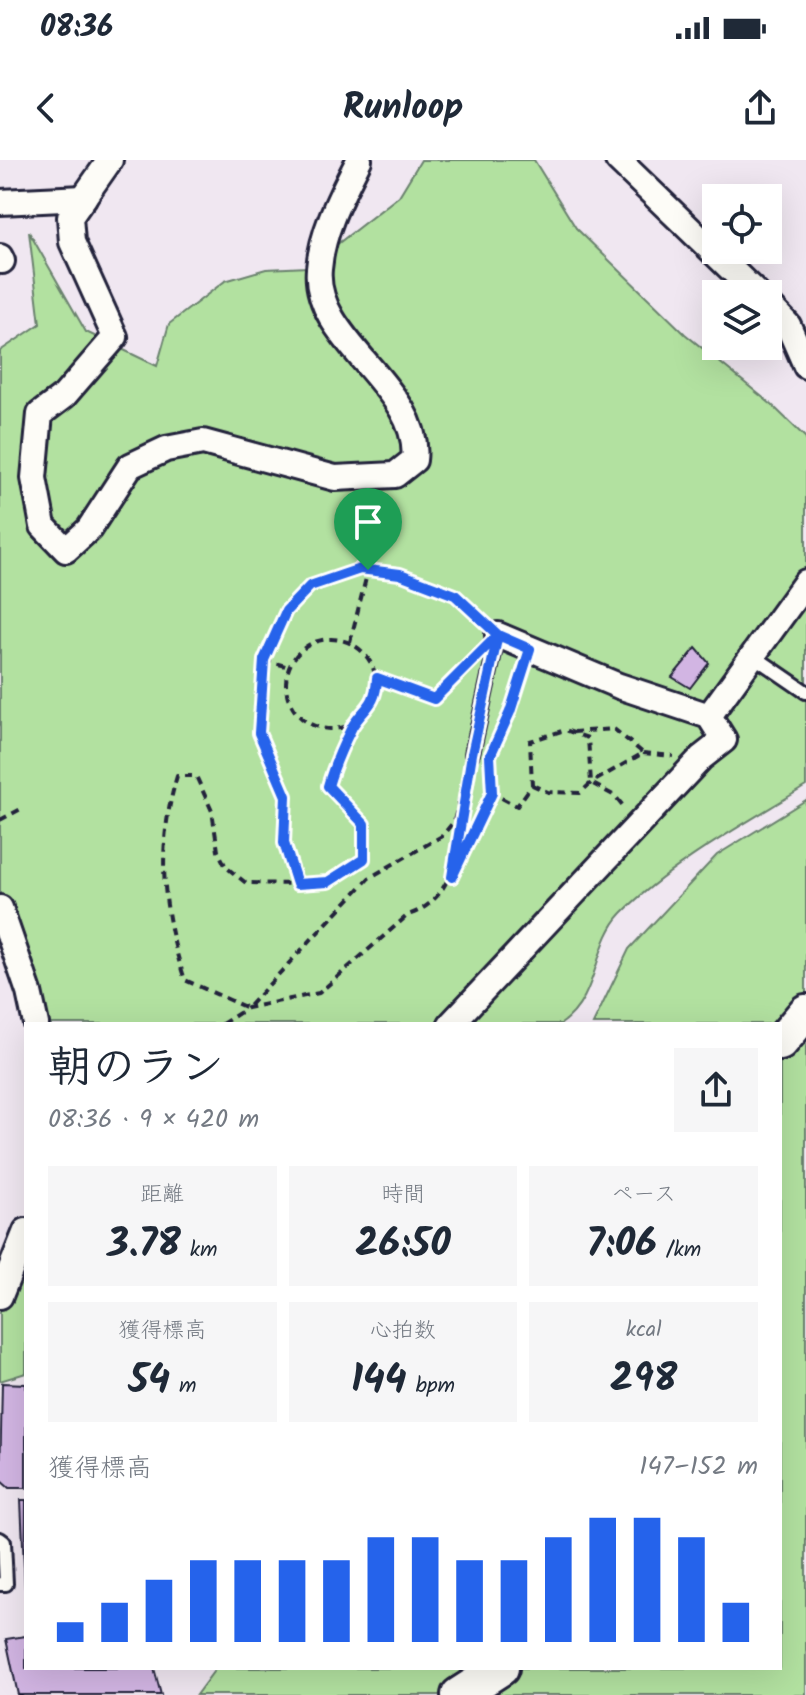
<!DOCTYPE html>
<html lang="ja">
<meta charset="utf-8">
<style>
body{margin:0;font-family:Kalam,"Klee One",sans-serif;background:#f6f6f7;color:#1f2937;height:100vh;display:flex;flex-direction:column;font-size:30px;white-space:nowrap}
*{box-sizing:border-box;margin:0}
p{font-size:26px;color:#747a83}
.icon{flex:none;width:44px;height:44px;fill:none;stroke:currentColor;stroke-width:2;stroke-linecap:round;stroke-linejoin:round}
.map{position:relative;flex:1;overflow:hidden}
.panel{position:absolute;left:24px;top:862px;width:758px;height:648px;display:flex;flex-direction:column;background:#fff;border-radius:0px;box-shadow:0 8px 32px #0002}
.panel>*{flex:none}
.tools{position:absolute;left:702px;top:24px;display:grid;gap:16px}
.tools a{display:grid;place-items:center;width:80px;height:80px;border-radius:0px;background:#fff;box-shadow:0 8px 32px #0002;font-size:40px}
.pin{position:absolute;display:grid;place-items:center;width:68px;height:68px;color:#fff;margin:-82px -34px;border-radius:50% 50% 50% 0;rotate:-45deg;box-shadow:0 0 8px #0007}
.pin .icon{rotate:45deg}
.round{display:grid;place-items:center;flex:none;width:84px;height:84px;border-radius:0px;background:#f6f6f7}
.summary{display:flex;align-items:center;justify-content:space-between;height:136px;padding:0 24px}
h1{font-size:44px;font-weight:700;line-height:60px}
.figures{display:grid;grid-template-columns:repeat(3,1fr);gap:12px;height:136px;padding:8px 24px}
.figures div{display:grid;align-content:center;border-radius:0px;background:#f6f6f7;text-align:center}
.figures b{font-size:40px;font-weight:700}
.figures small{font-size:22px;font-weight:400}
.figures p{font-size:22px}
.chart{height:224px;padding:16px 24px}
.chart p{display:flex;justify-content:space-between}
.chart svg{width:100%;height:144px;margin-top:8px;stroke:#2563eb;stroke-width:6}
.status{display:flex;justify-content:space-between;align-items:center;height:56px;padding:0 40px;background:#fff;direction:ltr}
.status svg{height:22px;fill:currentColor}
header{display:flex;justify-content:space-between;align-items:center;height:104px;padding:0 24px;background:#fff;font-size:36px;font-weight:700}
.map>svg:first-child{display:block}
.green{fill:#b2e1a0;stroke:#6a826e;stroke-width:2}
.building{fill:#d2b5e3;stroke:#22223b;stroke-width:2}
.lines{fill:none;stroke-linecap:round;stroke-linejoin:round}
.lane-casing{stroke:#22223b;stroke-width:18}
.street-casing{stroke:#22223b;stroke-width:30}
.secondary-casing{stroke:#22223b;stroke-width:40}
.path{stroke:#22223b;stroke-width:4;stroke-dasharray:8 6;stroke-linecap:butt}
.lane{stroke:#fdfcf7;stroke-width:12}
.street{stroke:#fdfcf7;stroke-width:24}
.secondary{stroke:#fdfcf7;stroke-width:34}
.route-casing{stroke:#fff;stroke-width:16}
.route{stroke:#2563eb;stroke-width:10}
</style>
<div class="status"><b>08:36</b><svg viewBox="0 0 49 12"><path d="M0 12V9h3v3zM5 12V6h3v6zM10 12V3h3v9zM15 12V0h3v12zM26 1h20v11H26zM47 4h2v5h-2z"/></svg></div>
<header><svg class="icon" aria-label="back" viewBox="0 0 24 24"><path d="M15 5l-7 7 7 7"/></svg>Runloop<svg class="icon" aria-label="share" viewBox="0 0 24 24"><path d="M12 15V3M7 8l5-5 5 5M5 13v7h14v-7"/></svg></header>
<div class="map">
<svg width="806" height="1535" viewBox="0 0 806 1535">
<rect width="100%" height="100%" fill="#f0e7f1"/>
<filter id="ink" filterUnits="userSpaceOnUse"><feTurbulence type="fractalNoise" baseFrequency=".0125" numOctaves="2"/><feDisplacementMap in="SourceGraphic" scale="16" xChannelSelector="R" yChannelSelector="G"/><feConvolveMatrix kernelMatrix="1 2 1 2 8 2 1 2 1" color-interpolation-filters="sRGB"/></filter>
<g filter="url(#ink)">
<!-- green -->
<g class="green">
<path d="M421,0H534L576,68L685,174L772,245L806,278V626C748,662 670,704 622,753C592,784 600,837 561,864H36L0,748V191L40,164L29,72L86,172L157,206L169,164L225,121L266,109L308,107L399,36Z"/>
<polygon points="806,640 806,1535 196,1535 216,1508 780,1508 780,864 593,864 629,789 717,695"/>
<polygon points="26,1071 26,1213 0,1221 0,1136"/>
</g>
<!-- building -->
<g class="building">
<polygon points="696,488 709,503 690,528 672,517"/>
<polygon points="2,1223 26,1224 26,1328 9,1328 0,1320"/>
<polygon points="21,1340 26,1340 25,1430"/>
<polygon points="26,1476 26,1508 154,1508 161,1535 18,1535 6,1479"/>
</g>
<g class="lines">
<defs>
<g id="lane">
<polyline points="752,495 806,532"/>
<polyline points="472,594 498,475"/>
<polyline points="0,1379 4,1382 6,1424 0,1424"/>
</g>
<g id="street">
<path d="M110,0L70,57L72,82L115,177L64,236L40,254L34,318L43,366L66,390L89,369L130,306L166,289L203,282L335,318L395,315L414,300C423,229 312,180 319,109C322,70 342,34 359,0"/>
<polyline points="618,0 757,134"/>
<polyline points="0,42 84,38"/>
<polyline points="0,97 2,101"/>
<polyline points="768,144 788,165 806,206"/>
<polyline points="709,556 806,422"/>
<polyline points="0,748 29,832 36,864"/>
<polyline points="451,864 701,598 724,580 709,556 619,526 498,475"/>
<polyline points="0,1136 26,1071"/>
</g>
<g id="secondary">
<polyline points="780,883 806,852"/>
<polyline points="459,1535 501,1508"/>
</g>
</defs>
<!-- lane casing -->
<use href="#lane" class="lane-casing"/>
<!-- street casing -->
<use href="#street" class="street-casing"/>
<!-- secondary casing -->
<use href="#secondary" class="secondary-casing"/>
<!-- path -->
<g class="path">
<circle cx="331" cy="524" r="45"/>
<polyline points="350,482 368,410"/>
<polyline points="264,500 289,507"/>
<polyline points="523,510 490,596 492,633 517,646 532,625 530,581 565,570 588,578 591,623 615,636 624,647"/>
<polyline points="377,518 434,539 474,499"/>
<polyline points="643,593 673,596"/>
<path d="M467,611L454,661L442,676L369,718L247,848L185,820C162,751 156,687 177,616H196L212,651L218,691L226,707L246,723L297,724L284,683L286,636L259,573L264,500L286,451L310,426L360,409L400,414L455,435L482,460"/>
<polyline points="532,625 548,632 580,633 591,623 643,593 614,569 574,572"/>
<polyline points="0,660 23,648"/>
<polyline points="455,710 492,633"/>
<polyline points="297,724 328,722 364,699 364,664 328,626 335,601 354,565"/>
<path d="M222,864L247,848L319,833L408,755C463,738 461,663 469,616"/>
</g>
<!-- lane -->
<use href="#lane" class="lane"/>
<!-- street -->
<use href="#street" class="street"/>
<!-- secondary -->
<use href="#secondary" class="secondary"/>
</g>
</g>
<g class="lines" filter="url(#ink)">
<defs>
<path id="route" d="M368,410L360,409L310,426L286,451L264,500L259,573L286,636L284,683L297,724L328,722L364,699V664L328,626C334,605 342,587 352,567C364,547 376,547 377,518L434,539L498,475L472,594L452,717L492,633L490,596L510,552L530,489L498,475L455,435L400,414L368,410"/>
</defs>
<!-- route casing -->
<use href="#route" class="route-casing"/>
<!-- route -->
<use href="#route" class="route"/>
</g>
</svg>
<div class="tools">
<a><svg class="icon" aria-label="locate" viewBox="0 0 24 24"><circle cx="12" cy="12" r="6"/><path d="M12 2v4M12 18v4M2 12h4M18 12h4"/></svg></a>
<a><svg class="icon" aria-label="layers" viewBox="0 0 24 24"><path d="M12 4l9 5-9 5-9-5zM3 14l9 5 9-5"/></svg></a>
</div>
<div class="pin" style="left:368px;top:410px;background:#1e9e55"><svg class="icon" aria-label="arrive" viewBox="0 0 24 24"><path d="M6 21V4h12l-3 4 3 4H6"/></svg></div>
<section class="panel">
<div class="summary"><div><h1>朝のラン</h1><p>08:36 · 9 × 420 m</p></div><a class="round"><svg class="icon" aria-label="share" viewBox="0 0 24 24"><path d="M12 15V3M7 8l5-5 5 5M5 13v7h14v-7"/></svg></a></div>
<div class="figures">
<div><p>距離</p><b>3.78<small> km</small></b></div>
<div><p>時間</p><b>26:50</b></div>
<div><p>ペース</p><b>7:06<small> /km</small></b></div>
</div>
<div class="figures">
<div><p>獲得標高</p><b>54<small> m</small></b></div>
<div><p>心拍数</p><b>144<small> bpm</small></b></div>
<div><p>kcal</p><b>298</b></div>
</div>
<div class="chart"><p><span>獲得標高</span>147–152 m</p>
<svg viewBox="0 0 160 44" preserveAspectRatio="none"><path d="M5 44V38M15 44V32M25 44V25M35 44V19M45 44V19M55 44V19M65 44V19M75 44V12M85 44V12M95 44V19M105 44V19M115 44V12M125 44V6M135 44V6M145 44V12M155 44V32"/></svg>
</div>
</section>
</div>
